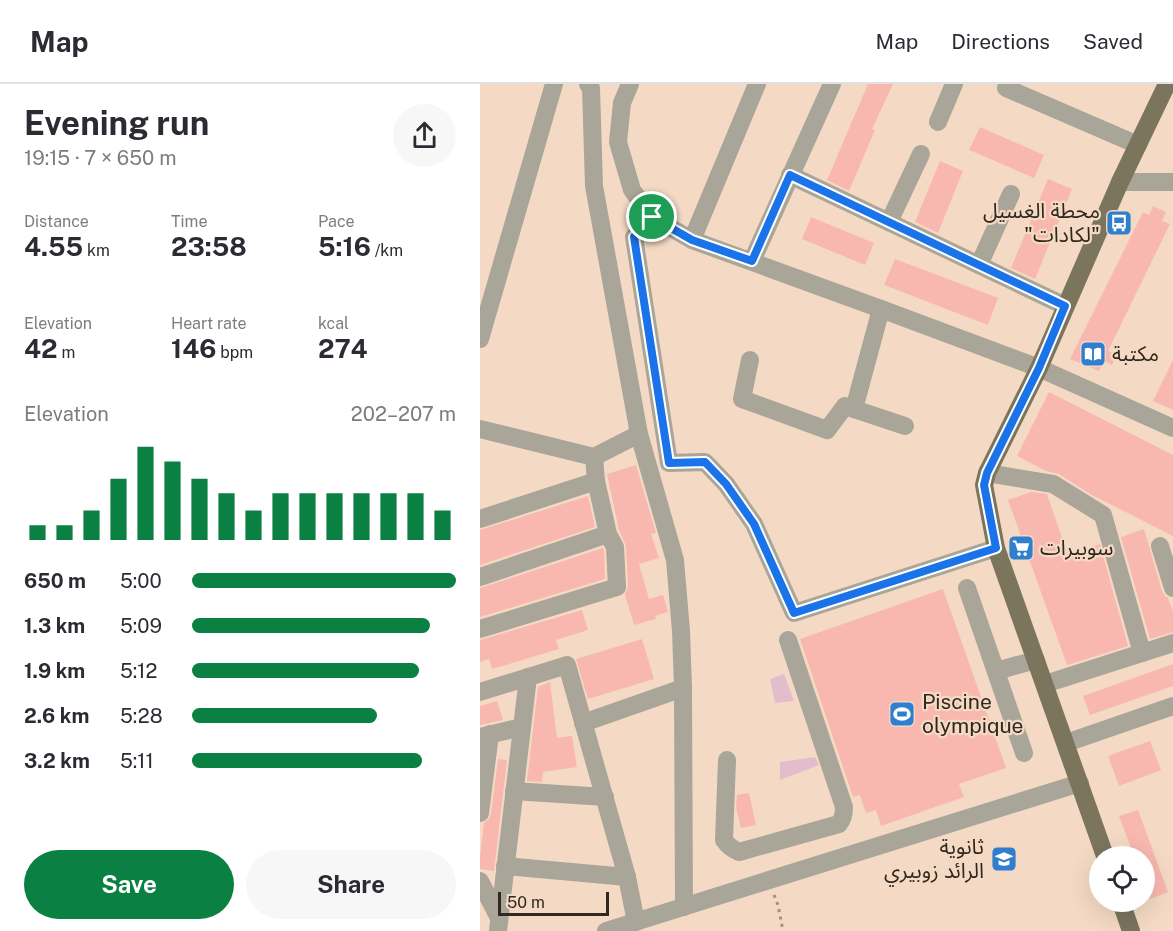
<!DOCTYPE html>
<meta charset="utf-8">
<style>
body{margin:0;font-family:"Public Sans","Noto Sans Arabic",sans-serif;background:#f7f7f7;color:#2b2b33;height:100vh;display:flex;flex-direction:column;font-size:22px;white-space:nowrap}
*{box-sizing:border-box;margin:0}
p{font-size:20px;color:#7c7c81}
.icon{flex:none;width:33px;height:33px;fill:none;stroke:currentColor;stroke-width:2;stroke-linecap:round;stroke-linejoin:round}
.map{position:relative;flex:1;overflow:hidden}
.side{display:flex;flex-direction:column;background:#fff;width:480px}
.side>*{flex:none}
.fabs{position:absolute;left:609px;top:762px;display:grid;gap:12px}
.fabs a{display:grid;place-items:center;width:66px;height:66px;border-radius:50%;background:#fff;box-shadow:0 6px 24px #0002;font-size:30px}
.scale{position:absolute;left:18px;bottom:15px;width:111px;box-sizing:border-box;padding-left:6px;border:3px solid #30271e;border-top:0;font-size:16px;line-height:21px;white-space:nowrap;color:#30271e;-webkit-text-stroke:4px #f4dac4;paint-order:stroke}
.pin{position:absolute;display:grid;place-items:center;width:51px;height:51px;color:#fff;margin:-26px;border:3px solid #fff;border-radius:50%;box-shadow:0 2px 6px #0007}
.round{display:grid;place-items:center;flex:none;width:63px;height:63px;border-radius:32px;background:#f7f7f7}
.summary{display:flex;align-items:center;justify-content:space-between;height:102px;padding:0 24px}
h1{font-size:33px;font-weight:700;line-height:45px}
.metrics{display:grid;grid-template-columns:repeat(3,1fr);gap:9px;height:102px;padding:6px 24px}
.metrics div{display:grid;align-content:center}
.metrics b{font-size:26px;font-weight:700}
.metrics small{font-size:16px;font-weight:400}
.metrics p{font-size:16px}
.chart{height:168px;padding:12px 24px}
.chart p{display:flex;justify-content:space-between}
.chart svg{width:100%;height:108px;margin-top:6px;stroke:#0b8043;stroke-width:6}
.action{display:flex;gap:12px;margin-top:auto;padding:12px 24px}
.action a{flex:1;height:69px;border-radius:36px;background:#0b8043;color:#fff;font-size:24px;font-weight:700;line-height:69px;text-align:center}
.action a+a{background:#f7f7f7;color:#2b2b33}
ul{padding:0 24px;list-style:none;font-size:20px}
li{display:grid;grid-template-columns:96px 72px 1fr;align-items:center;height:45px}
li i{height:15px;border-radius:8px;background:#0b8043}
header{display:flex;align-items:center;gap:36px;box-sizing:border-box;height:84px;padding:0 30px;background:#fff;border-bottom:2px solid #e1e1e2}
header strong{font-size:28px}
nav{display:flex;gap:33px;margin-inline-start:auto;font-size:21px}
main{display:flex;flex:1;min-height:0}
.map>svg:first-child{display:block}
.green{fill:#e4bdcc}
.building{fill:#f9b8af}
.lines{fill:none;stroke-linecap:round;stroke-linejoin:round}
.path{stroke:#a28f7e;stroke-width:3;stroke-dasharray:3 4.5;stroke-linecap:butt}
.minor{stroke:#a9a699;stroke-width:18}
.major{stroke:#7b755e;stroke-width:18}
.route-casing{stroke:#fff;stroke-width:12}
.route{stroke:#1a73e8;stroke-width:8}
.labels{text-anchor:middle;stroke-width:4.5;stroke-linejoin:round;paint-order:stroke}
.poi-label{font-size:21px;fill:#30271e;stroke:#f4dac4;text-anchor:start}
</style>
<header>
<strong>Map</strong>
<nav><a>Map</a><a>Directions</a><a>Saved</a></nav>
</header>
<main>
<section class="side">
<div class="summary"><div><h1>Evening run</h1><p>19:15 · 7 × 650 m</p></div><a class="round"><svg class="icon" aria-label="share" viewBox="0 0 24 24"><path d="M12 15V3M7 8l5-5 5 5M5 13v7h14v-7"/></svg></a></div>
<div class="metrics">
<div><p>Distance</p><b>4.55<small> km</small></b></div>
<div><p>Time</p><b>23:58</b></div>
<div><p>Pace</p><b>5:16<small> /km</small></b></div>
</div>
<div class="metrics">
<div><p>Elevation</p><b>42<small> m</small></b></div>
<div><p>Heart rate</p><b>146<small> bpm</small></b></div>
<div><p>kcal</p><b>274</b></div>
</div>
<div class="chart"><p><span>Elevation</span>202–207 m</p>
<svg viewBox="0 0 160 44" preserveAspectRatio="none"><path d="M5 44V38M15 44V38M25 44V32M35 44V19M45 44V6M55 44V12M65 44V19M75 44V25M85 44V32M95 44V25M105 44V25M115 44V25M125 44V25M135 44V25M145 44V25M155 44V32"/></svg>
</div>
<ul>
<li><b>650 m</b>5:00<i style="width:100%"></i></li>
<li><b>1.3 km</b>5:09<i style="width:90%"></i></li>
<li><b>1.9 km</b>5:12<i style="width:86%"></i></li>
<li><b>2.6 km</b>5:28<i style="width:70%"></i></li>
<li><b>3.2 km</b>5:11<i style="width:87%"></i></li>
</ul>
<div class="action"><a>Save</a><a>Share</a></div>
</section>
<div class="map">
<svg width="693" height="847" viewBox="0 0 693 847">
<rect width="100%" height="100%" fill="#f4dac4"/>
<!-- green -->
<g class="green">
<polygon points="304,590 314,617 295,619 290,595"/>
<polygon points="335,673 339,681 300,696 300,678"/>
</g>
<!-- building -->
<g class="building">
<polygon points="388,0 413,0 392,45 395,46 369,107 347,96"/>
<polygon points="500,43 564,71 554,94 489,66"/>
<polygon points="460,77 483,87 458,149 435,138"/>
<polygon points="568,95 592,105 555,195 531,184"/>
<polygon points="673,122 686,128 682,137 690,140 628,267 637,271 632,281 624,277 619,287 590,275 663,128 669,131"/>
<polygon points="331,133 394,159 385,181 322,155"/>
<polygon points="415,175 518,214 508,241 404,201"/>
<polygon points="693,276 693,326 673,317"/>
<polygon points="569,308 693,371 693,452 610,410 579,390 566,387 537,372"/>
<polygon points="156,381 176,449 171,450 179,474 159,480 169,515 183,511 188,528 175,532 176,535 154,541 145,511 148,502 146,462 139,446 127,390"/>
<polygon points="551,408 567,410 588,471 620,460 648,562 587,581 528,416"/>
<polygon points="108,412 115,443 0,481 0,446"/>
<polygon points="664,445 682,507 685,512 688,514 693,527 693,548 670,555 641,453"/>
<polygon points="123,464 124,466 125,495 0,533 0,504"/>
<polygon points="463,505 526,684 479,700 484,713 401,742 396,726 386,729 380,711 373,713 320,555"/>
<polygon points="102,526 108,546 76,556 79,565 12,585 9,575 0,578 0,556"/>
<polygon points="162,555 174,595 108,615 96,575"/>
<polygon points="693,580 693,602 610,631 603,612"/>
<polygon points="70,598 77,654 92,652 97,683 63,688 62,698 47,697 58,603"/>
<polygon points="17,617 23,636 0,641 0,622"/>
<polygon points="670,657 681,686 639,702 628,672"/>
<polygon points="18,675 27,676 14,787 0,785 0,772 4,739 9,735 11,730"/>
<polygon points="269,709 276,741 261,744 256,723 257,711"/>
<polygon points="658,726 688,808 670,815 664,802 664,772 654,772 639,732"/>
</g>
<g class="lines">
<!-- path -->
<polyline class="path" points="294,811 298,821 303,847"/>
<!-- minor -->
<g class="minor">
<polyline points="108,0 111,4 114,102 159,350 195,476 201,547 203,604 204,823"/>
<polyline points="150,0 142,19 138,58 152,106 172,133 212,156 401,225 559,284 693,344"/>
<polyline points="526,4 658,61"/>
<polyline points="458,38 474,0"/>
<polyline points="310,91 585,222"/>
<polyline points="640,98 693,98"/>
<polyline points="172,133 154,153 189,379 225,378 246,400 274,440 314,529 516,464"/>
<polyline points="409,138 441,70"/>
<polyline points="212,156 277,0"/>
<polyline points="272,177 352,0"/>
<polyline points="499,181 531,110"/>
<polyline points="0,255 74,0"/>
<polyline points="270,276 262,315 347,346 365,322 425,342"/>
<polyline points="374,325 401,225"/>
<polyline points="0,345 114,373"/>
<polyline points="507,389 573,400 623,431 662,569"/>
<polyline points="0,435 116,397 114,373 159,350"/>
<polyline points="680,462 693,504"/>
<polyline points="0,493 128,450"/>
<polyline points="487,504 544,669"/>
<polyline points="0,545 137,503 135,463 128,450 116,397"/>
<polyline points="516,587 556,576"/>
<polyline points="565,600 693,559"/>
<polyline points="0,608 87,581 147,793 156,838"/>
<polyline points="103,639 203,604"/>
<polyline points="0,653 42,643"/>
<polyline points="586,659 693,622"/>
<path d="M247,676L244,756C248,762 252,765 259,768L359,740C363,735 364,730 364,723L308,556"/>
<polyline points="34,707 125,713"/>
<polyline points="0,729 10,650"/>
<polyline points="25,782 147,793"/>
<polyline points="0,797 19,834"/>
<polyline points="18,847 48,593"/>
<polyline points="126,847 600,699"/>
</g>
<!-- major -->
<g class="major">
<polyline points="625,772 516,464 504,401 507,389 559,284 640,98 687,0"/>
<polyline points="641,818 651,847"/>
</g>
</g>
<g class="lines">
<defs>
<polygon id="route" points="310,91 585,222 559,284 507,389 504,401 516,464 314,529 274,440 246,400 225,378 189,379 154,153 172,133 212,156 272,177"/>
</defs>
<!-- route casing -->
<use href="#route" class="route-casing"/>
<!-- route -->
<use href="#route" class="route"/>
</g>
<!-- icons -->
<defs>
<symbol id="bus-square" viewBox="-11 -11 22 22"><rect x="-9" y="-9" width="18" height="18" rx="4" fill="#2f7fce" stroke="#f4dac4"/><path d="M-5-6H5V4H4V6H2V4H-2V6H-4V4H-5ZM-3.5-4V0h7V-4ZM-3.5 1.2v1.5H-2V1.2ZM2 1.2v1.5H3.5V1.2Z" fill="#fff"/></symbol>
<symbol id="library-square" viewBox="-11 -11 22 22"><rect x="-9" y="-9" width="18" height="18" rx="4" fill="#2f7fce" stroke="#f4dac4"/><path d="M-6-4Q-3-5.5-.7-3.5V5Q-3 3-6 4ZM6-4Q3-5.5 .7-3.5V5Q3 3 6 4Z" fill="#fff"/></symbol>
<symbol id="supermarket-square" viewBox="-11 -11 22 22"><rect x="-9" y="-9" width="18" height="18" rx="4" fill="#2f7fce" stroke="#f4dac4"/><path d="M-6-5.5h2.5l.6 2H6L4.5 2H-2.5L-4.4-4H-6ZM-1.5 3.2a1.3 1.3 0 1 0 .1 0ZM3 3.2a1.3 1.3 0 1 0 .1 0Z" fill="#fff"/></symbol>
<symbol id="stadium-square" viewBox="-11 -11 22 22"><rect x="-9" y="-9" width="18" height="18" rx="4" fill="#2f7fce" stroke="#f4dac4"/><path d="M0-5a6.5 5 0 1 0 0 10a6.5 5 0 1 0 0-10ZM-3.5-1.8h7v3.6h-7Z" fill="#fff"/></symbol>
<symbol id="school-square" viewBox="-11 -11 22 22"><rect x="-9" y="-9" width="18" height="18" rx="4" fill="#2f7fce" stroke="#f4dac4"/><path d="M0-5L7-2L0 1L-7-2ZM-4 1L0 2.5L4 1V4Q0 6-4 4Z" fill="#fff"/></symbol>
</defs>
<g fill-rule="evenodd">
<use href="#bus-square" x="624" y="124" width="30" height="30"/>
<use href="#library-square" x="598" y="255" width="30" height="30"/>
<use href="#supermarket-square" x="526" y="449" width="30" height="30"/>
<use href="#stadium-square" x="407" y="615" width="30" height="30"/>
<use href="#school-square" x="509" y="760" width="30" height="30"/>
</g>
<g class="labels">
<!-- poi labels -->
<g class="poi-label">
<text x="620" y="134" text-anchor="end">محطة الغسيل<tspan x="620" dy="24">"لكادات"</tspan></text>
<text x="632" y="277">مكتبة</text>
<text x="560" y="471">سوبيرات</text>
<text x="442" y="625">Piscine<tspan x="442" dy="24">olympique</tspan></text>
<text x="504" y="770" text-anchor="end">ثانوية<tspan x="504" dy="24">الرائد زوبيري</tspan></text>
</g>
</g>
</svg>
<div class="fabs">
<a><svg class="icon" aria-label="locate" viewBox="0 0 24 24"><circle cx="12" cy="12" r="6"/><path d="M12 2v4M12 18v4M2 12h4M18 12h4"/></svg></a>
</div>
<div class="scale">50 m</div>
<div class="pin" style="left:172px;top:133px;background:#1e9e55"><svg class="icon" aria-label="arrive" viewBox="0 0 24 24"><path d="M6 21V4h12l-3 4 3 4H6"/></svg></div>
</div>
</main>
